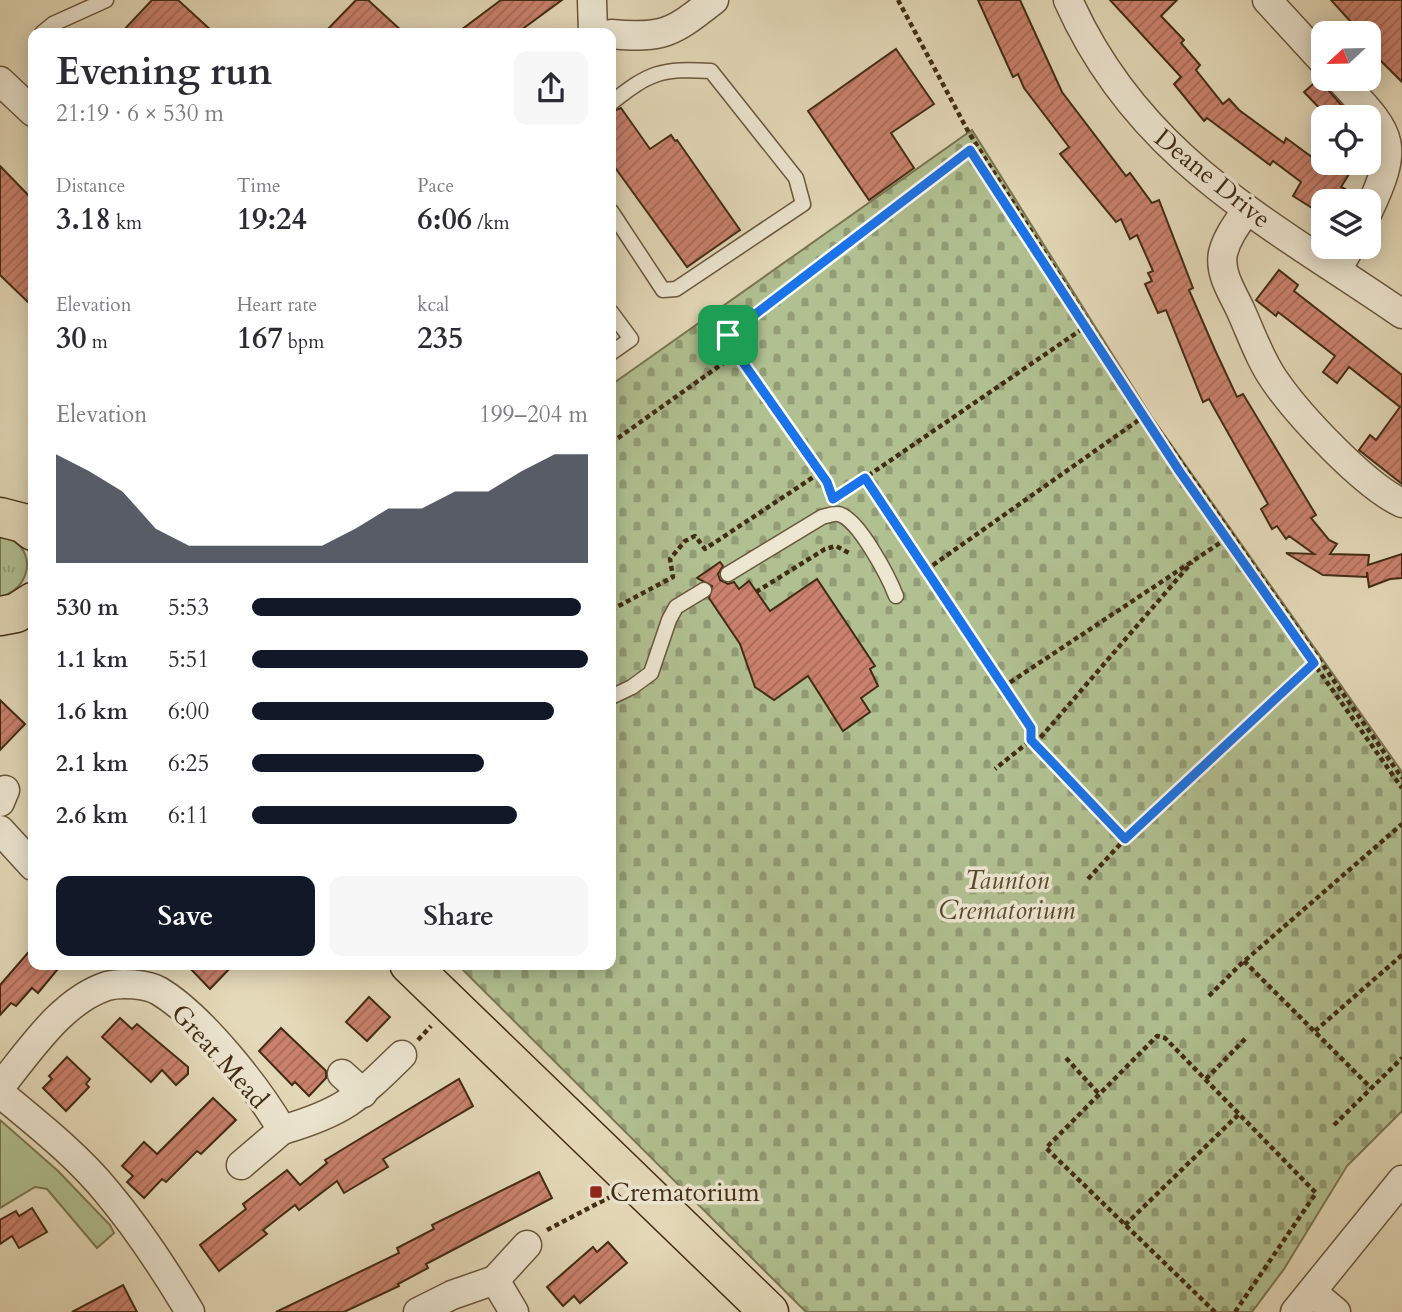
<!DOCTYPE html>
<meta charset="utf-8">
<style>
body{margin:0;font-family:Cardo,serif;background:#f7f7f7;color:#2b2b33;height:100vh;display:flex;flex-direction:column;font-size:26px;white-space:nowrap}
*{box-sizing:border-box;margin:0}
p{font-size:23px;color:#7c7c81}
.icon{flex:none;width:38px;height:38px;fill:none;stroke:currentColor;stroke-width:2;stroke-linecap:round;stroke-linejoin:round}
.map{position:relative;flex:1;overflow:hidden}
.sheet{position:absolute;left:28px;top:28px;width:588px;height:942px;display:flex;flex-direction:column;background:#fff;border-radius:14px;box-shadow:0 4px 18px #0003}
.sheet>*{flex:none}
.needle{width:46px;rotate:248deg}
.tools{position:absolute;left:1311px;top:21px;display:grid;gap:14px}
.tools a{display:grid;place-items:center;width:70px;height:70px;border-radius:14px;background:#fff;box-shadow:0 4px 18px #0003;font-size:35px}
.pin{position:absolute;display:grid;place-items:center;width:60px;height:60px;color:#fff;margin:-30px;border-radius:14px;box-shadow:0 4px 10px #0006}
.round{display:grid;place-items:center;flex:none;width:74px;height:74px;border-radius:14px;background:#f7f7f7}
.head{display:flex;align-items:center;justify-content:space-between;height:119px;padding:0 28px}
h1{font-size:38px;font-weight:800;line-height:52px}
.stats{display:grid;grid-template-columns:repeat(3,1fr);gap:10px;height:119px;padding:7px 28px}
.stats div{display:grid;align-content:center}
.stats b{font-size:30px;font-weight:800}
.stats small{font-size:19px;font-weight:400}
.stats p{font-size:19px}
.chart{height:196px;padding:14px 28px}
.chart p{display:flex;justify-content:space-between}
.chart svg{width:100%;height:126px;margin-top:7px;fill:#111827;opacity:.7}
.primary-button{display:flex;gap:14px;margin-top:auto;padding:14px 28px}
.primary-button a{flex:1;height:80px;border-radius:14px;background:#111827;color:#fff;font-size:28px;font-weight:800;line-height:80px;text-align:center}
.primary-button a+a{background:#f7f7f7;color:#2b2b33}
ul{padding:0 28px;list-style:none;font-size:23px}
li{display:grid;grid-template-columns:112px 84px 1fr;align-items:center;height:52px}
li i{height:18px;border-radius:9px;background:#111827}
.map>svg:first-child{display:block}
.grass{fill:url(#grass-tufts);stroke:#7a7652;stroke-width:2}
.cemetery{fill:url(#cemetery-stones);stroke:#7a7652;stroke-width:2}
.green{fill:#b1c091;stroke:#7a7652;stroke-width:2}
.building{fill:url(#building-hatch);stroke:#422c14;stroke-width:2}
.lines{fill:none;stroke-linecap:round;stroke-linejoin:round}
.lane-casing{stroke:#6a573d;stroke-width:17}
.street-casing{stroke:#6a573d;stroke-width:31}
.primary-casing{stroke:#422c14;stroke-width:41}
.path{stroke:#422c14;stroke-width:4.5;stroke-dasharray:5 3.5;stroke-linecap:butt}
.lane{stroke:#ede6d1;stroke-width:14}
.street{stroke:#ede6d1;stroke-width:28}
.primary{stroke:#e4d9b8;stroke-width:38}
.route-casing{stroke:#fff;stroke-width:14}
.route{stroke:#1a73e8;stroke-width:9}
.poi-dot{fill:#8f2418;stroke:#ede6d1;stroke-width:2.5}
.labels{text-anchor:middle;stroke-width:7;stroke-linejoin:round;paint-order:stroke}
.street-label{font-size:26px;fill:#422c14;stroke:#ede6d1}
.park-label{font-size:26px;font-style:italic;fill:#584a2d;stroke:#ede6d1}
.poi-label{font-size:26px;fill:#422c14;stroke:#ede6d1;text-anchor:start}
</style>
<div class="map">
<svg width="1402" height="1312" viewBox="0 0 1402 1312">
<defs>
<pattern id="grass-tufts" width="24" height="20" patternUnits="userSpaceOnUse" patternTransform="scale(1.75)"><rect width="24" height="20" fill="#b1c091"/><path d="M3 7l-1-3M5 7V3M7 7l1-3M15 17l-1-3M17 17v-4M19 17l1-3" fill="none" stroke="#929c75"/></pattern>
<pattern id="cemetery-stones" width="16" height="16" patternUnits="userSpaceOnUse" patternTransform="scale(1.75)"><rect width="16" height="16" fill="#b1c091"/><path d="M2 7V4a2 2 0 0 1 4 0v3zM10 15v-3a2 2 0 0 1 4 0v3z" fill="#929c75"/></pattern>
<pattern id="building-hatch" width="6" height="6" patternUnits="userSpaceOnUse" patternTransform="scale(1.75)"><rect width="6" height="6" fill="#ca816d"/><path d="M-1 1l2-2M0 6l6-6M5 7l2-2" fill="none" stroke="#a66a58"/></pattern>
</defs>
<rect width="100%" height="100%" fill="#e4d9b8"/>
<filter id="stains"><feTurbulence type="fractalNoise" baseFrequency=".00286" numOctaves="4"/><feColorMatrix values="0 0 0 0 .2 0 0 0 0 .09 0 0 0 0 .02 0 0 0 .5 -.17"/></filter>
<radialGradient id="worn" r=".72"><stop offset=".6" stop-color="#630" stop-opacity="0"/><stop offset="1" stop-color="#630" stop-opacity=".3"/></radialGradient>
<!-- grass -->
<path class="grass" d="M0,536C36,542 35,585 3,596H0Z"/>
<!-- cemetery -->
<polygon class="cemetery" points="972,130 1151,416 1402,772 1402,1111 1347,1166 1284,1269 1252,1312 806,1312 457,964 611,964 611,385"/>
<!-- green -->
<polygon class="green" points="0,1120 58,1171 110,1225 114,1233 97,1248 47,1189 35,1187 0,1208"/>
<!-- building -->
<g class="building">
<polygon points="152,0 178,0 214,33 121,33"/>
<polygon points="356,0 368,0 404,33 324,33"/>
<polygon points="501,0 562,0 517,33 457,33"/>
<polygon points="978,0 1020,0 1062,92 1126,176 1130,173 1152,203 1159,200 1193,288 1189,290 1215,350 1237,397 1243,394 1316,515 1311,518 1329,540 1337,544 1330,554 1369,555 1368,565 1402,554 1402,578 1390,579 1369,587 1367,572 1367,577 1323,575 1286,553 1314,554 1289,536 1286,539 1277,526 1272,529 1261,509 1268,504 1209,399 1203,402 1166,310 1158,313 1145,284 1152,281 1148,273 1153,271 1137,235 1130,239 1121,219 1116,222 1060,154 1069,147 1024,88 1018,74 1013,77"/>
<polygon points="1110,0 1177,0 1161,16 1184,40 1181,43 1200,65 1196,70 1223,104 1229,99 1239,110 1284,143 1286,138 1320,163 1356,163 1341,187 1345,189 1337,201 1323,201 1323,215 1293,196 1301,182 1273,161 1270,165 1207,118 1204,121 1174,84 1181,77"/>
<polygon points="1331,0 1402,0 1402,82 1368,48 1368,33 1361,33"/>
<polygon points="896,49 934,104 891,133 914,168 869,200 808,111"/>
<polygon points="1321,77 1328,90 1352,117 1328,117 1304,92"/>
<polygon points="621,108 650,149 671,135 675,141 677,140 740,230 687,267 611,162 611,112"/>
<polygon points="0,166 33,200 33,307 0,275"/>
<polygon points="1279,270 1298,285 1294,291 1402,375 1402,484 1359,450 1370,435 1376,440 1400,407 1349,367 1337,383 1323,372 1335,356 1278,312 1276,316 1256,300"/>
<polygon points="720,562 723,566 718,574 720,580 728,584 734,582 739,589 749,581 770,611 817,579 875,666 870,669 878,686 861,698 870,712 843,731 808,676 774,700 755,687 740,644 709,598 712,586 697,578"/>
<polygon points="0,700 25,724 0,750"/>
<polygon points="33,947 33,964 62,964 38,993 32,988 16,1006 11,1003 0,1015 0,985"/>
<polygon points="186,964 234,964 210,989"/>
<polygon points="369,997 390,1017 367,1041 346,1022"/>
<polygon points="120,1018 132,1029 137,1024 188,1067 188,1074 176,1085 162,1070 151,1082 102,1037"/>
<polygon points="281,1028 326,1071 326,1078 309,1096 295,1082 292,1085 259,1051"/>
<polygon points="67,1057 90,1079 86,1084 89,1087 66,1111 43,1088 52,1079 49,1076"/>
<polygon points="459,1079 473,1106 383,1159 388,1167 344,1193 337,1181 299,1210 295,1205 263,1230 267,1234 219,1271 200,1245 246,1209 243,1204 287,1170 300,1185 327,1163 325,1160"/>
<polygon points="213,1098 236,1120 201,1154 197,1151 166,1182 162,1179 144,1198 127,1182 133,1176 122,1166 144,1142 157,1154"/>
<polygon points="539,1172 552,1198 426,1264 428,1268 398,1284 399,1286 344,1312 276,1312 399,1253 397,1248 434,1229 432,1225"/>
<polygon points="32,1208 47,1232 19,1248 12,1236 0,1244 0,1220 16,1211 19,1216"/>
<polygon points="608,1242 627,1263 580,1303 574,1296 563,1306 547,1287 593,1247 597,1252"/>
<polygon points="123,1285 137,1312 72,1312"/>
</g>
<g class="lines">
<defs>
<g id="lane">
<polyline points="42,33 53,24 106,0"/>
<path d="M611,103C650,72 661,68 711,71L796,178L803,204L676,289L663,290L611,211"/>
<polyline points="611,312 631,339 611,353"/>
<path d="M728,574L822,517C826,516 834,513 838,514C858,517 889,578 896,596"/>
<polyline points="611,697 632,687 651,673 669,620 676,607 704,590"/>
</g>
<g id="street">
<polyline points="592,0 593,33"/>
<path d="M1068,0C1138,158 1267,221 1402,314"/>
<polyline points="1267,0 1323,61"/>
<path d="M611,34C665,39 673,32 714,0"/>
<path d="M1340,79C1390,134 1402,140 1368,212"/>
<polyline points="0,81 33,112"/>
<path d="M1246,211C1237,224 1227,237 1223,253C1219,273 1232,292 1240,309C1251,333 1260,360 1275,381C1299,416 1365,486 1402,503"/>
<polyline points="1337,270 1350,247"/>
<polyline points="0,802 5,790"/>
<polyline points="0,830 33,866"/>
<polyline points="342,1074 363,1093"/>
<path d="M0,1087C29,1052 61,1001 107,986C121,982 147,984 159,991C201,1016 258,1088 282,1130L241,1165"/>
<path d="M0,1093C37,1124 77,1155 107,1192C138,1229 165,1270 190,1312"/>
<path d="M282,1130C344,1112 357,1099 402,1055"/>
<polyline points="495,1280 527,1245"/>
<polyline points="1312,1292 1336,1312"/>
<polyline points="418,1312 452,1295 495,1280 514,1312"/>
<polyline points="1295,1312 1402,1180"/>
</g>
<g id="primary">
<polyline points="0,517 23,523 33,531"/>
<polyline points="0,616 16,613 33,602"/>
<polyline points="409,964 769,1312"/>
</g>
</defs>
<!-- lane casing -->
<use href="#lane" class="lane-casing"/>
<!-- street casing -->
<use href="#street" class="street-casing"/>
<!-- primary casing -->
<use href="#primary" class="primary-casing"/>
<!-- path -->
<g class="path">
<polyline points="898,0 969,133 1141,405 1402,778"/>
<polyline points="611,443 736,354"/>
<polyline points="865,478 1031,728 1031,740 995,769"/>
<polyline points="840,495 1085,327"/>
<polyline points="833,498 827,482 736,354 728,336 970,150 1217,527 1402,788"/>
<polyline points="926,570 1143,417"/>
<polyline points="756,592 825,549 836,546 849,553"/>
<polyline points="611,610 673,577 670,559 685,541 695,536 705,549 821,472"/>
<polyline points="1003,687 1226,539"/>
<polyline points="1034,743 1125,839"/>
<polyline points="1035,744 1192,562"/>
<polyline points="1088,879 1125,839 1314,664"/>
<polyline points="1244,961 1371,1088"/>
<polyline points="1209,996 1241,964 1402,824"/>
<polyline points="1315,1031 1402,955"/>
<polyline points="418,1040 431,1026"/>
<polyline points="1066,1058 1099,1094"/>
<polyline points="1206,1079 1247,1037"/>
<polyline points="1334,1125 1402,1058"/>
<polyline points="1125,1225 1239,1114"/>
<polyline points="547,1230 610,1197"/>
<polyline points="1215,1312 1046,1148 1157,1036 1165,1038 1316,1193 1235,1312"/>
</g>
<!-- lane -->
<use href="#lane" class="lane"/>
<!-- street -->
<use href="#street" class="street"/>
<!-- primary -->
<use href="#primary" class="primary"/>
</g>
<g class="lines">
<defs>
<polygon id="route" points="970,150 1180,472 1314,663 1125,839 1031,740 1031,728 865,478 833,499 827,482 730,344 728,335"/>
</defs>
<!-- route casing -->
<use href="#route" class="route-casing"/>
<!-- route -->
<use href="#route" class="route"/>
</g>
<!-- markers -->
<rect class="poi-dot" x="589" y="1185" width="14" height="14" rx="3.5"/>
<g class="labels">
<!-- street labels -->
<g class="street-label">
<text transform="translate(1213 178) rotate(39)" y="9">Deane Drive</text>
<text transform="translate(220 1056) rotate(48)" y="9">Great Mead</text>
</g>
<!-- park labels -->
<g class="park-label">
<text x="1007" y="889">Taunton<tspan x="1007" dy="30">Crematorium</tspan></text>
</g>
<!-- poi labels -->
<g class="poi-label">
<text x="610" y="1201">Crematorium</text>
</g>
</g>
<rect width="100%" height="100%" filter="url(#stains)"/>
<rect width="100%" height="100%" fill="url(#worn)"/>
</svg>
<div class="tools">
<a><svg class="needle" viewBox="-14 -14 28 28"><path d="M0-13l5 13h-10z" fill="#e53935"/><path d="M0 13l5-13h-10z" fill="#7c7c81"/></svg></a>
<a><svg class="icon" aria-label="locate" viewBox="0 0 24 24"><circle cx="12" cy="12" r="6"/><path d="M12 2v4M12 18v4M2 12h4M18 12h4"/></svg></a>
<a><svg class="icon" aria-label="layers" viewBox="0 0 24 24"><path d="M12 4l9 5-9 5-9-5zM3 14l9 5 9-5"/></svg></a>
</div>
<div class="pin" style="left:728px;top:335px;background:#1e9e55"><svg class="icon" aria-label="arrive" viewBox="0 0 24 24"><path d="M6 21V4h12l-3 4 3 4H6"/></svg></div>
<section class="sheet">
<div class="head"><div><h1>Evening run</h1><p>21:19 · 6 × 530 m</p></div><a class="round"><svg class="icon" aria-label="share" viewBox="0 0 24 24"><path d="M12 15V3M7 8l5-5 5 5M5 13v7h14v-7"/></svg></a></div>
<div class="stats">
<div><p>Distance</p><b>3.18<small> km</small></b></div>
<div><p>Time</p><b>19:24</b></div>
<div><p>Pace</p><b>6:06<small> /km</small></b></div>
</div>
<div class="stats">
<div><p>Elevation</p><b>30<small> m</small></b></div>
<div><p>Heart rate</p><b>167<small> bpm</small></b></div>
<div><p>kcal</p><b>235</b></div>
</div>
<div class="chart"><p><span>Elevation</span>199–204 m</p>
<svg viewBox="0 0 160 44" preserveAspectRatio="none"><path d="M0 44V6L10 12L20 19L30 32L40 38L50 38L60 38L70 38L80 38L90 32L100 25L110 25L120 19L130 19L140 12L150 6L160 6V44z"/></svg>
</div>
<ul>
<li><b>530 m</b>5:53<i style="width:98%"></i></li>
<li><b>1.1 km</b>5:51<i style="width:100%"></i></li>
<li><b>1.6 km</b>6:00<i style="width:90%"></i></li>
<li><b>2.1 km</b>6:25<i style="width:69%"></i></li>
<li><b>2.6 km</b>6:11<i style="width:79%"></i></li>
</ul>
<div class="primary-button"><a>Save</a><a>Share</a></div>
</section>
</div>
